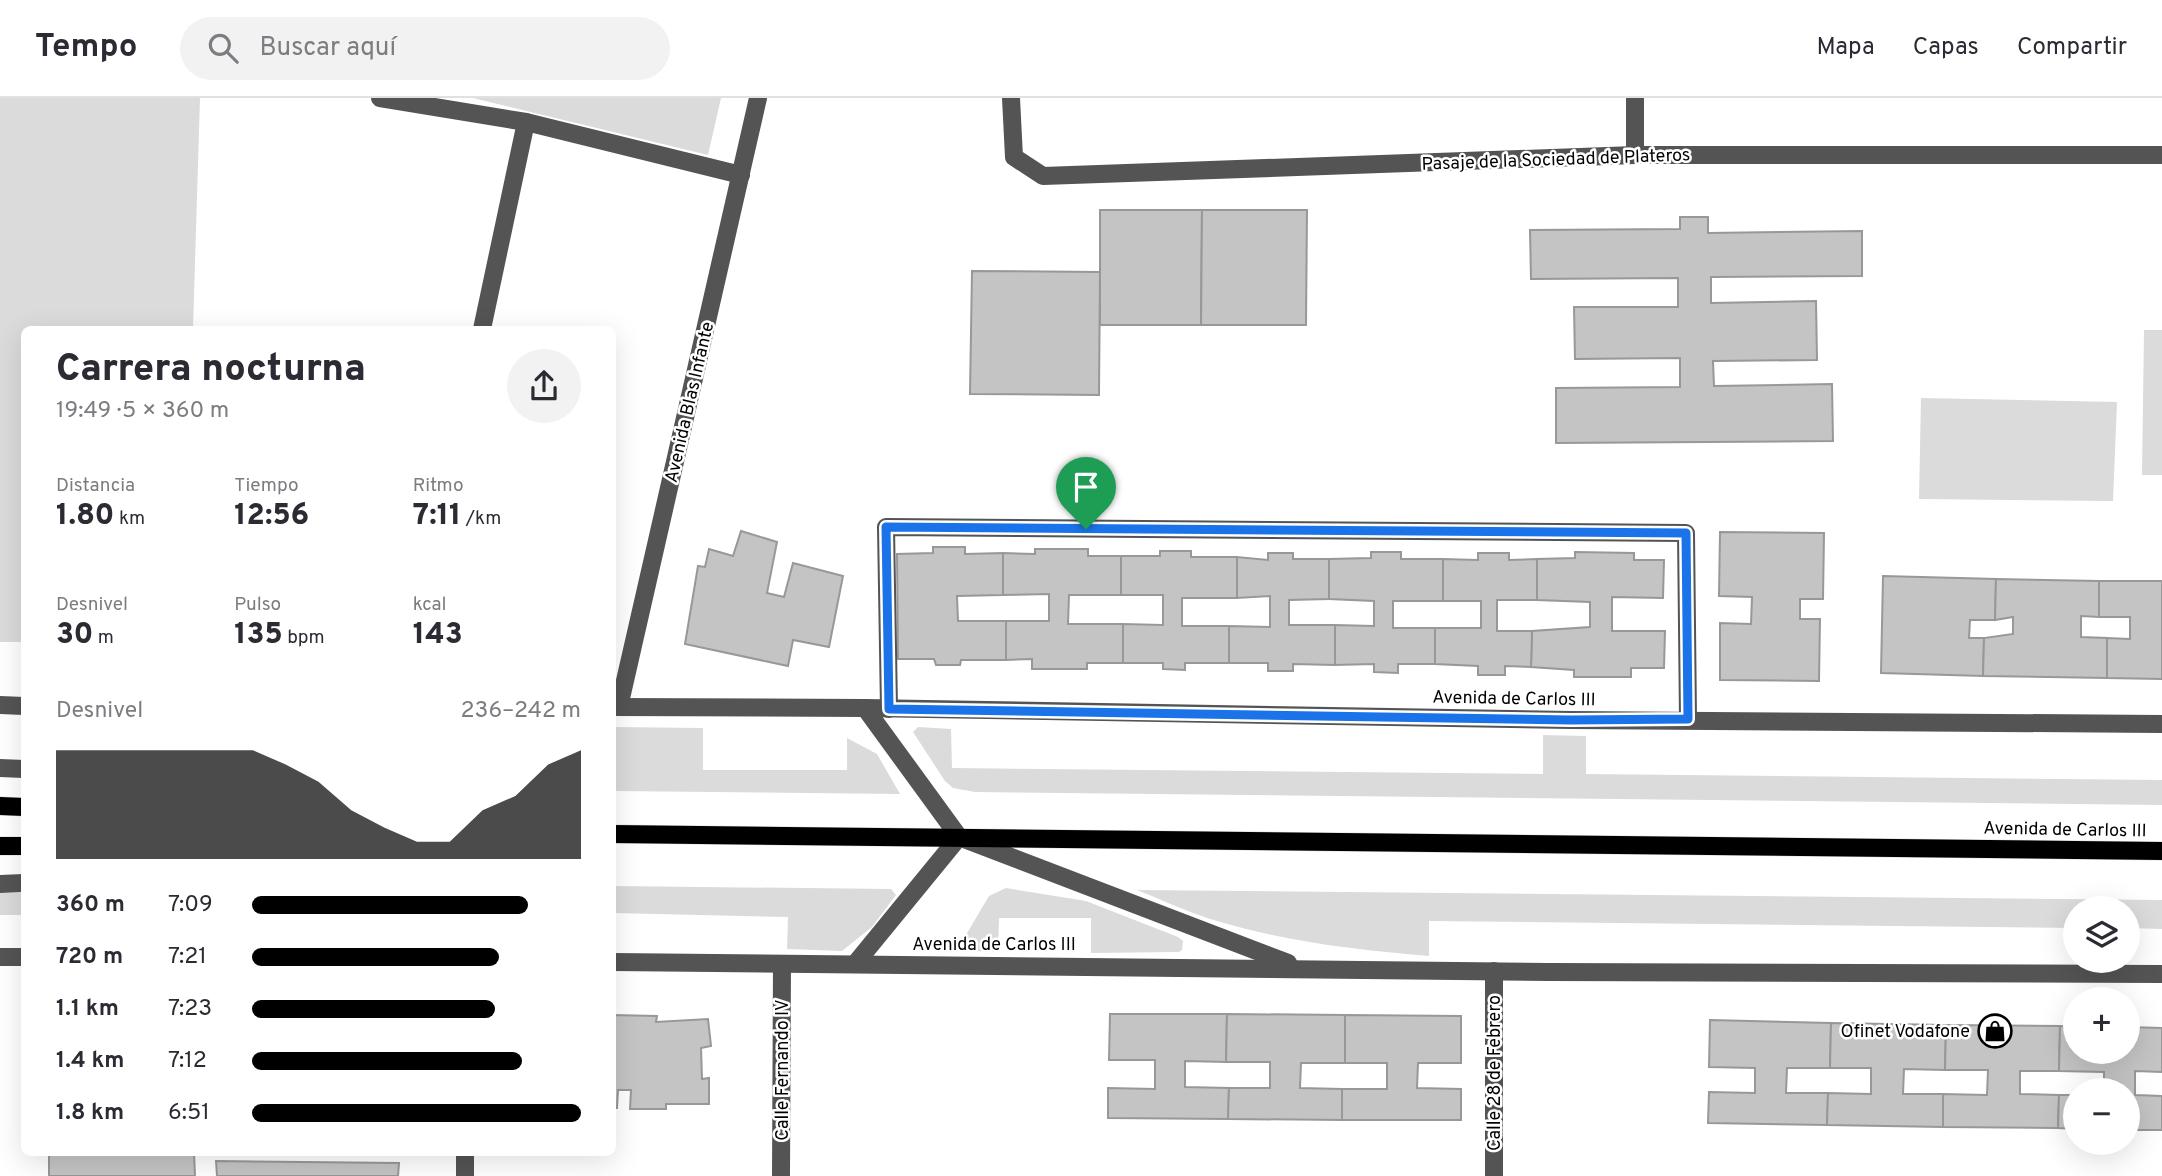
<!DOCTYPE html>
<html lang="es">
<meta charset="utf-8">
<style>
body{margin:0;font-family:Overpass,sans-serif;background:#f2f2f3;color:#2b2b33;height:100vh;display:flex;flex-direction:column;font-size:26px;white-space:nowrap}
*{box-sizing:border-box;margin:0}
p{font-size:23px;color:#7c7c81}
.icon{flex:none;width:38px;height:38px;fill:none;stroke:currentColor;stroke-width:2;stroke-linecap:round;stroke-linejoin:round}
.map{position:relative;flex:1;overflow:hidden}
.sheet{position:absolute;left:21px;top:228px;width:595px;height:830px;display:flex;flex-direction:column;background:#fff;border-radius:10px;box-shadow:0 7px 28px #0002}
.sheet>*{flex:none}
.fabs{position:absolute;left:2063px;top:798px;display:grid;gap:14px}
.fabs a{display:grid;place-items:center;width:77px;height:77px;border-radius:50%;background:#fff;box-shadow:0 7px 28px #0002;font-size:35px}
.pin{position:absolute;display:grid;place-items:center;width:60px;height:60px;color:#fff;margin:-72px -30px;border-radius:50% 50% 50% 0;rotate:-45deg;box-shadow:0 0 7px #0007}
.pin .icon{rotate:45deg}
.round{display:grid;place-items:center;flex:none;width:74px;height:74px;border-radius:37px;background:#f2f2f3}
.headline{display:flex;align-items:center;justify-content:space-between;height:119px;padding:0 35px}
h1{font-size:38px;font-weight:800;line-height:52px}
.stats{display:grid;grid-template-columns:repeat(3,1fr);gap:10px;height:119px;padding:7px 35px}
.stats div{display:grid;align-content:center}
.stats b{font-size:30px;font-weight:800}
.stats small{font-size:19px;font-weight:400}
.stats p{font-size:19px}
.chart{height:196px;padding:14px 35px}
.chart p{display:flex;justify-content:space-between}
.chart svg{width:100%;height:126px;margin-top:7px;fill:#000;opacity:.7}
ul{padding:0 35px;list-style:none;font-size:23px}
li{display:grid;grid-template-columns:112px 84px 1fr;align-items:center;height:52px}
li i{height:18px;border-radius:9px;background:#000}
header{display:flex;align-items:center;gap:42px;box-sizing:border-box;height:98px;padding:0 35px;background:#fff;border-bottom:2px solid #e1e1e2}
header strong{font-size:33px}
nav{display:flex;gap:38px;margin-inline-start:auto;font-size:24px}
.search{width:490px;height:63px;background:#f2f2f3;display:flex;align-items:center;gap:18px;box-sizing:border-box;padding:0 24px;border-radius:38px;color:#7c7c81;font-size:26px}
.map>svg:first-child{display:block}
.green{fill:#dbdbdb}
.building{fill:#c4c4c4;stroke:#989898;stroke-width:2}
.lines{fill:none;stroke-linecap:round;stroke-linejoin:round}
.major-casing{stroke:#dbdbdb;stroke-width:19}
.minor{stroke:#545454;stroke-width:18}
.major{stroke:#000;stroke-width:18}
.route-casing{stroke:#fff;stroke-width:14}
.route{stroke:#1a73e8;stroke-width:9}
.labels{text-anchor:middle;stroke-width:5;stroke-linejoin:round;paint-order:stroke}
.street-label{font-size:18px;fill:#000;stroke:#fff}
.poi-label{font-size:18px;fill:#000;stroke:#fff;text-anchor:end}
</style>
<header>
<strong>Tempo</strong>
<div class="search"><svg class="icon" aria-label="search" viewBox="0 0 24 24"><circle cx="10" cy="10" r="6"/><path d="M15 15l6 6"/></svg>Buscar aquí</div>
<nav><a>Mapa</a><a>Capas</a><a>Compartir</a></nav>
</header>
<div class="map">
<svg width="2162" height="1078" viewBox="0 0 2162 1078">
<rect width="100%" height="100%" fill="#fff"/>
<!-- green -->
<g class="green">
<polygon points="0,0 200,0 193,231 24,231 24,544 0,544"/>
<polygon points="473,0 721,0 708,57"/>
<polygon points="2144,232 2162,232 2162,377 2142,377"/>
<polygon points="1921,300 2117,304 2113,403 1919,401"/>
<polygon points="613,629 703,630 703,672 847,672 847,640 877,656 900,696 613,693"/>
<polygon points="918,629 951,631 952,670 1543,676 1543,637 1586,638 1586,676 2162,682 2162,707 975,694 953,690 945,683 913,634"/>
<polygon points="613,788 891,791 896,797 872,829 842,853 787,851 788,819 613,815"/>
<polygon points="1006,790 1086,803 1178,839 1183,843 1182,852 1179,854 1091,855 1091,820 999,820 998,854 957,852 989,798"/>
<path d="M1137,792L2162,802V831L2128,830V810H2076L2075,830L1429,823V858C1354,852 1280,843 1207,820C1183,812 1160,801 1137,792Z"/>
<rect x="0" y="795" width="24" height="22"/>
</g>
<!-- building -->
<g class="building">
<polygon points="1100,112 1202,112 1201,227 1100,227"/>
<polygon points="1202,112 1307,112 1306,227 1201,227"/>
<polygon points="1680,119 1708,119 1708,135 1862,133 1862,178 1711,179 1711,205 1816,203 1817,262 1713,263 1714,288 1832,286 1833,343 1556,345 1556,290 1680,289 1680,260 1575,261 1574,209 1678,209 1678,180 1531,181 1530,132 1680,131"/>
<polygon points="972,173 1100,174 1099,297 970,296"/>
<polygon points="741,433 777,444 767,495 784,499 793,465 843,478 829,549 793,542 788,568 685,546 698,468 705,469 709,451 733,458"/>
<polygon points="1720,434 1824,435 1823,501 1800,501 1800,521 1820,521 1819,583 1720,582 1720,525 1751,526 1752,499 1719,498"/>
<polygon points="933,449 965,449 965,456 1003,455 1003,497 957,498 958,523 1006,523 1006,562 961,562 960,567 936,567 934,561 898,561 897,456 933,455"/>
<polygon points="1035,451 1088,451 1088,458 1121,458 1121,497 1069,497 1068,526 1123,526 1123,565 1087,565 1087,571 1032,571 1032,561 1006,562 1006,523 1049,523 1049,496 1003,497 1003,455 1035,456"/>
<polygon points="1160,453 1191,453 1191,459 1237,459 1237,500 1182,500 1182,528 1229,528 1229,565 1185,565 1185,572 1163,571 1163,565 1123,565 1123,526 1163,527 1163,497 1121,497 1121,458 1160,458"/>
<polygon points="1371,454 1401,454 1401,461 1443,461 1443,503 1393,503 1393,530 1435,530 1435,566 1398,566 1398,575 1374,574 1374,566 1335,567 1335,527 1374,528 1374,503 1329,501 1329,461 1371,460"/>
<polygon points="1575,454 1634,455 1634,462 1664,462 1663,500 1612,499 1612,533 1665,533 1664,570 1631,570 1631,579 1574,579 1574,572 1531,569 1532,533 1590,529 1590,504 1537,502 1537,461 1575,460"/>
<polygon points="1268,455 1293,455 1293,461 1329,461 1329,501 1289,502 1289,527 1335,527 1335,567 1293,566 1293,573 1268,573 1268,565 1229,565 1229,528 1270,529 1270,498 1237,500 1237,459 1268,462"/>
<polygon points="1478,455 1509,455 1509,462 1537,461 1537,502 1497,502 1497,533 1532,533 1531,569 1505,568 1505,577 1478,577 1478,568 1435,566 1435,530 1481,530 1481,503 1443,503 1443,461 1478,462"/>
<polygon points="1883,478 1996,481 1995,522 1970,522 1969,540 1984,540 1983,578 1881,575"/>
<polygon points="1996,481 2099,483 2099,519 2081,518 2081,539 2107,540 2107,580 1983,578 1984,540 2013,536 2013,519 1995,522"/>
<polygon points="2099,483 2162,483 2162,581 2107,580 2107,540 2130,541 2130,519 2099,519"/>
<polygon points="1110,916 1227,916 1226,964 1185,963 1185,989 1229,990 1228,1021 1108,1020 1108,990 1155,991 1155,962 1109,962"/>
<polygon points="1227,916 1345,917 1345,965 1301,965 1300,990 1342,991 1342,1022 1228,1021 1229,990 1270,990 1270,964 1226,964"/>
<polygon points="612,917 657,918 656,924 708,921 711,948 701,950 702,981 709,980 709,1006 666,1006 666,1011 630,1011 631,992 618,992 617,1010 612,1010"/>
<polygon points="1345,917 1461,918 1461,965 1418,965 1417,990 1461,991 1461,1022 1342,1022 1342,991 1387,991 1387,965 1345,965"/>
<polygon points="1710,922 1831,925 1830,970 1787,970 1786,995 1828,995 1827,1027 1708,1025 1709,994 1755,995 1755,970 1709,969"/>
<polygon points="1831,925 1946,927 1945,972 1904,971 1903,996 1943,996 1943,1029 1827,1027 1828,995 1871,996 1871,970 1830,970"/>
<polygon points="1946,927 2060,928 2059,973 2020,973 2020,996 2059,997 2058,1030 1943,1029 1943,996 1987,997 1988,972 1945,972"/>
<polygon points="2060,928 2076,929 2076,954 2128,954 2128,929 2162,930 2162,974 2135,973 2135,997 2162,998 2162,1032 2128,1032 2128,992 2104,992 2104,974 2059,973"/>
<polygon points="2059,997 2076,997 2076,1031 2058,1030"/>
<polygon points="49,1054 194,1054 195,1078 49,1078"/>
<polygon points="216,1063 399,1065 398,1078 217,1078"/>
</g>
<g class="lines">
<defs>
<g id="major">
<polyline points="0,708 24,709"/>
<polyline points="612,736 2162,753"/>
<polyline points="0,748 24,748"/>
</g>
</defs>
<!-- major casing -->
<use href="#major" class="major-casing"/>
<!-- minor -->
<g class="minor">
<polyline points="380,0 526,24 741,77"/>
<polyline points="1011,0 1014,59 1043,78 1635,57 2162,57"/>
<polyline points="1635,0 1635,57"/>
<polyline points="482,231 526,24"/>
<polyline points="0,607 24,608"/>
<polyline points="612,609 865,610 1571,622 2162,626"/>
<polyline points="619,609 758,0"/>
<polyline points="865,610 959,739 1288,865"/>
<polyline points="889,611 886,429 1686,435 1688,621"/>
<polyline points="0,670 24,671"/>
<polyline points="0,786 24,785"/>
<polyline points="0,859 24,859"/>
<polyline points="612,864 1549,874 2162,876"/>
<polyline points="855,866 959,739"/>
<polyline points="465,1078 465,1054"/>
<polyline points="781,1078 782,866"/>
<polyline points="1494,1078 1494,873"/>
</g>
<!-- major -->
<use href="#major" class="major"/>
</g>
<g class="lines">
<defs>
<polygon id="route" points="886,429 1686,435 1688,621 1571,622 889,611"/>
</defs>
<!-- route casing -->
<use href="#route" class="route-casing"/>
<!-- route -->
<use href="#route" class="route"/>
</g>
<!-- icons -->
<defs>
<symbol id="shop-ring" viewBox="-11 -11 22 22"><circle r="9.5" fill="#fff" stroke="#000" stroke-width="1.5"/><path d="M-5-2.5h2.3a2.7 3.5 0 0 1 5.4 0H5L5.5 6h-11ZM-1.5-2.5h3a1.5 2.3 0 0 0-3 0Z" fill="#000"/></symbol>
</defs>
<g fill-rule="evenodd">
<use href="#shop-ring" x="1976" y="914" width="38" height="38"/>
</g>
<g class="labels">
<!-- street labels -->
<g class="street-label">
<text transform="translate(1556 61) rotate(-2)" y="6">Pasaje de la Sociedad de Plateros</text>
<text transform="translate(689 304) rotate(-77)" y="6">Avenida Blas Infante</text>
<text transform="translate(1514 600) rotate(1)" y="6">Avenida de Carlos III</text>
<text transform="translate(2065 731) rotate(1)" y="6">Avenida de Carlos III</text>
<text x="994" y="852">Avenida de Carlos III</text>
<text transform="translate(782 972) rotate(-90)" y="6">Calle Fernando IV</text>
<text transform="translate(1494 975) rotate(-90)" y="6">Calle 28 de Febrero</text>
</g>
<!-- poi labels -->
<g class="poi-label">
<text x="1970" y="939">Ofinet Vodafone</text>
</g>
</g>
</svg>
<div class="fabs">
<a><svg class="icon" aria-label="layers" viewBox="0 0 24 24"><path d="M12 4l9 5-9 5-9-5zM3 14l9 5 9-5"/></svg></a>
<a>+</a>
<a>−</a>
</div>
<div class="pin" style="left:1086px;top:431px;background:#1e9e55"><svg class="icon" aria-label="arrive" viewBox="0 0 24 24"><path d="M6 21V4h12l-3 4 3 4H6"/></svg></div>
<section class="sheet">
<div class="headline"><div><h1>Carrera nocturna</h1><p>19:49 · 5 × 360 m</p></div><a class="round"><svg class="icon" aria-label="share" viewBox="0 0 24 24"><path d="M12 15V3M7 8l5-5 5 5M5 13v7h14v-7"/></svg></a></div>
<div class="stats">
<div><p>Distancia</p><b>1.80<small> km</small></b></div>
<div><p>Tiempo</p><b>12:56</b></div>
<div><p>Ritmo</p><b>7:11<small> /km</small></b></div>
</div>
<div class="stats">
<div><p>Desnivel</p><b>30<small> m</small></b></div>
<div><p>Pulso</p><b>135<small> bpm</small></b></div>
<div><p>kcal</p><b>143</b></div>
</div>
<div class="chart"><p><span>Desnivel</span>236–242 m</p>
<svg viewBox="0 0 160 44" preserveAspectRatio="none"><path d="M0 44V6L10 6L20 6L30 6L40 6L50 6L60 6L70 11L80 17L90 27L100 33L110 38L120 38L130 27L140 22L150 11L160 6V44z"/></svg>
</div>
<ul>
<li><b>360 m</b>7:09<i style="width:84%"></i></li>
<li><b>720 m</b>7:21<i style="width:75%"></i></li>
<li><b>1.1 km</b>7:23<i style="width:74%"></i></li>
<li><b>1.4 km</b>7:12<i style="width:82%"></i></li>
<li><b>1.8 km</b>6:51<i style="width:100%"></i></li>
</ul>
</section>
</div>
